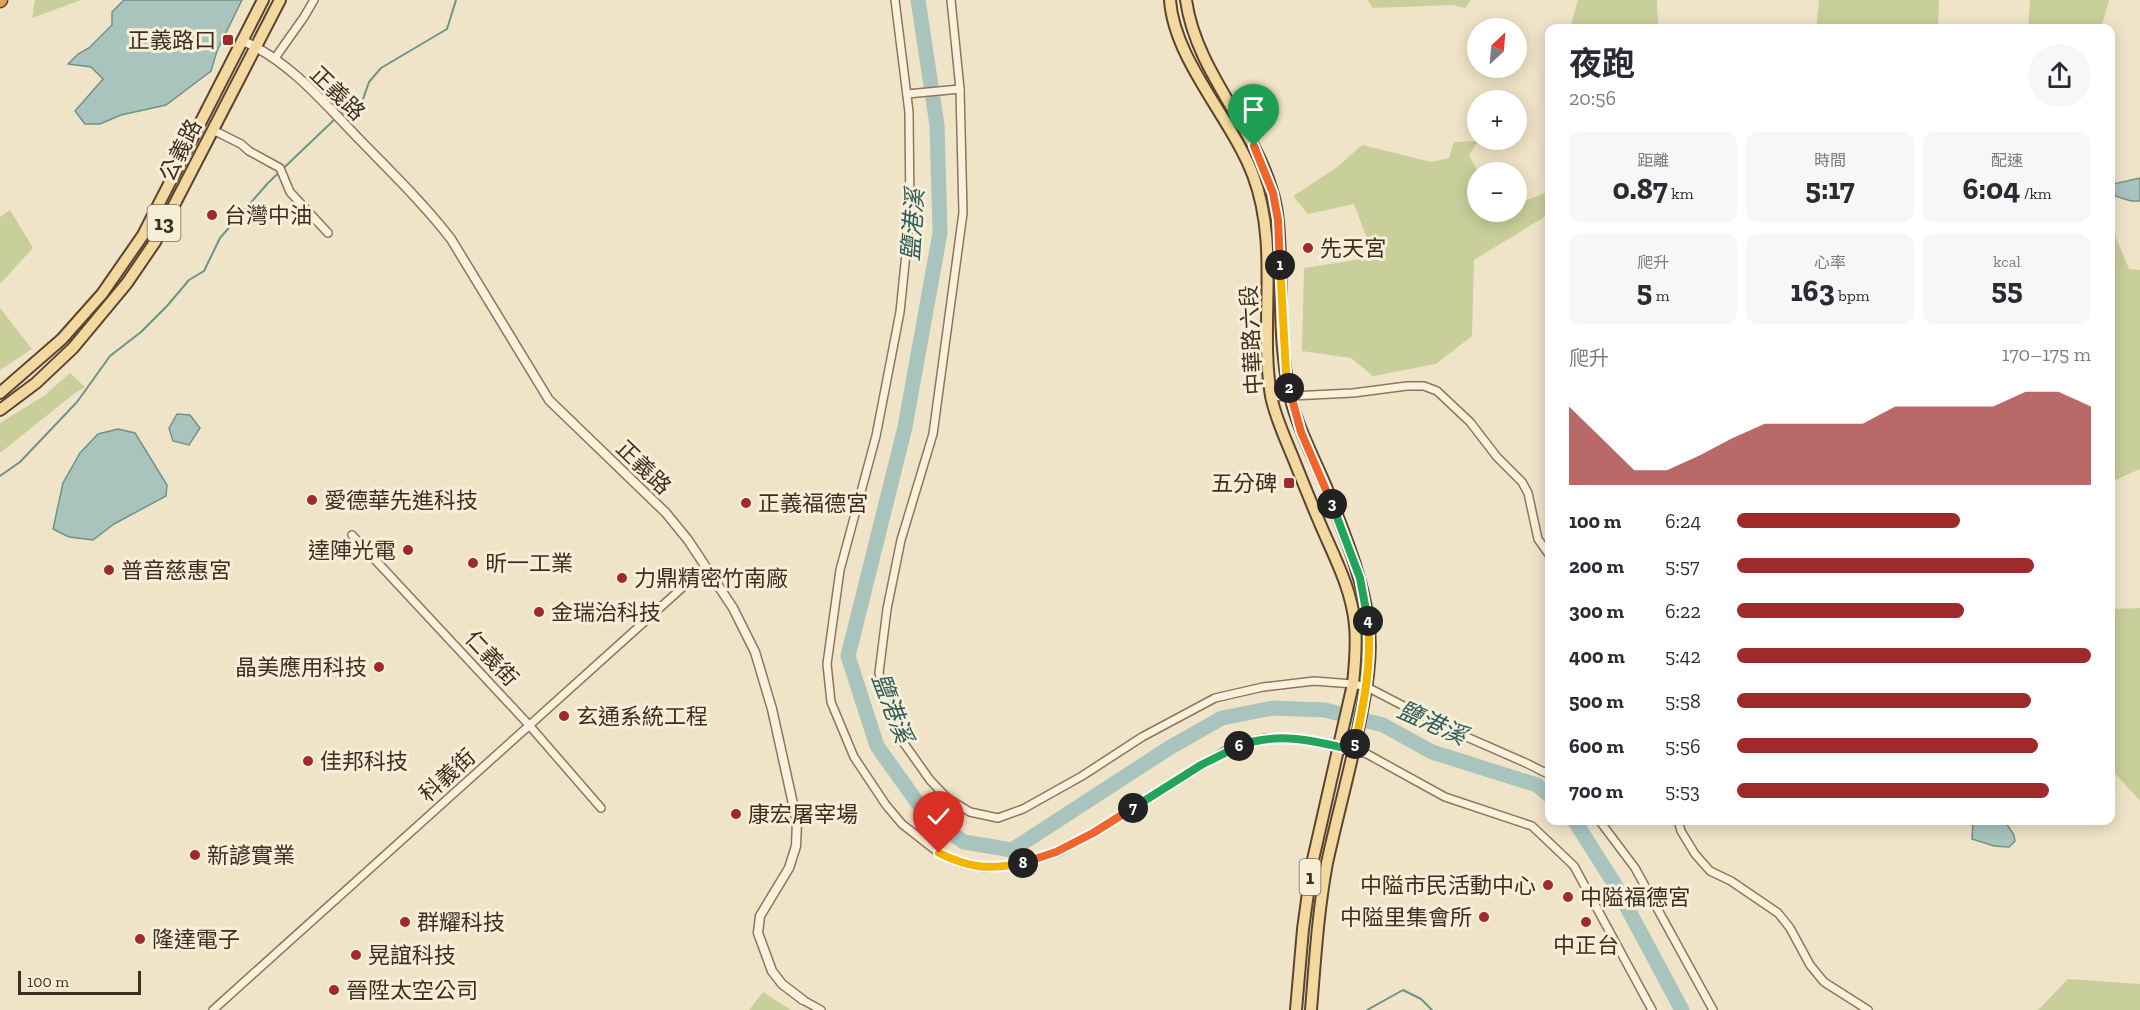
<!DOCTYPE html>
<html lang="zh-TW">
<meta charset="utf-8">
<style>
body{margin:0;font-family:"Zilla Slab","Noto Sans TC",serif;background:#f7f7f7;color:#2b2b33;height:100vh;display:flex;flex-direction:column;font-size:22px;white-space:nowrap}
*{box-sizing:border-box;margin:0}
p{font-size:20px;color:#7c7c81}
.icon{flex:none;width:33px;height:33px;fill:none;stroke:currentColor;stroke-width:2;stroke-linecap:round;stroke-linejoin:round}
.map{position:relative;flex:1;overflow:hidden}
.side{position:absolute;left:1545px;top:24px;width:570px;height:801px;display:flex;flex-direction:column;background:#fff;border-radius:12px;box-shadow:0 3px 15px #0003}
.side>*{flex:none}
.needle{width:39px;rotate:26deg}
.tools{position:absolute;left:1467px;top:18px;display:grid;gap:12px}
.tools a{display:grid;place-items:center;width:60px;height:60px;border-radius:50%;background:#fff;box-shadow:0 3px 15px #0003;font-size:30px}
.scale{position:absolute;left:18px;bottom:15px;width:123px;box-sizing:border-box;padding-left:6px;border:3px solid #3d2e20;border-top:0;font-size:16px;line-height:21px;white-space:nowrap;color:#3d2e20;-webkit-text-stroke:4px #f7eed8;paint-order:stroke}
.pin{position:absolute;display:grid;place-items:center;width:51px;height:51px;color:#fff;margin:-62px -26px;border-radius:50% 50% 50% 0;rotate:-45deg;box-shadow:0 0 6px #0007}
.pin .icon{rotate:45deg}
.km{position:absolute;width:30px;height:30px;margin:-15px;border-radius:50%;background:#222;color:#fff;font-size:16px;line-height:30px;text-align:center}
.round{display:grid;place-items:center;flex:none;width:63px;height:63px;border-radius:32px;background:#f7f7f7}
.head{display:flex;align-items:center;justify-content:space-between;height:102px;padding:0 24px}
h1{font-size:33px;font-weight:700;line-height:45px}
.stats{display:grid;grid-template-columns:repeat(3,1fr);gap:9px;height:102px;padding:6px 24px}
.stats div{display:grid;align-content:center;border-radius:12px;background:#f7f7f7;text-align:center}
.stats b{font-size:30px;font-weight:700}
.stats small{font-size:16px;font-weight:400}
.stats p{font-size:16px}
.chart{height:168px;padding:12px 24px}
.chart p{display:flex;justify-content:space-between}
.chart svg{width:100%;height:108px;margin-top:6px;fill:#9e2a2b;opacity:.7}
ul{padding:0 24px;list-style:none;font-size:20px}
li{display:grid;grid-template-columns:96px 72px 1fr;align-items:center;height:45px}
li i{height:15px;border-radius:8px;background:#9e2a2b}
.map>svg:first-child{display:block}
.green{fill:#c9cf9b}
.water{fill:#a9c4bc;stroke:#6f938a;stroke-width:1.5}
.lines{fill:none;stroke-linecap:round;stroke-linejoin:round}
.stream{stroke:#6f938a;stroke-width:2}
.river{stroke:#a9c4bc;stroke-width:15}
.minor-casing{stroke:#8d765c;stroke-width:10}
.tertiary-casing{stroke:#8d765c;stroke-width:11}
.primary-casing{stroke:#5b4430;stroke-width:14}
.motorway-casing{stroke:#5b4430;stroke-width:15}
.minor{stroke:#faf1dc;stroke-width:7}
.tertiary{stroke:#faf1dc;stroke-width:8}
.primary{stroke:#f3d9a0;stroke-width:10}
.motorway{stroke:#e0a458;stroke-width:12}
.split-1-casing{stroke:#fff;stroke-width:12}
.split-2-casing{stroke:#fff;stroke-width:12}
.split-3-casing{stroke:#fff;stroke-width:12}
.split-4-casing{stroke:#fff;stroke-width:12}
.split-5-casing{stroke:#fff;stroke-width:12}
.split-6-casing{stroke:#fff;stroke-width:12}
.split-7-casing{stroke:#fff;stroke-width:12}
.split-8-casing{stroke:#fff;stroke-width:12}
.split-9-casing{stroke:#fff;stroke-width:12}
.split-1{stroke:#f0652b;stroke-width:8}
.split-2{stroke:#f5b400;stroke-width:8}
.split-3{stroke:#f0652b;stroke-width:8}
.split-4{stroke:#22a559;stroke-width:8}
.split-5{stroke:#f5b400;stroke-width:8}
.split-6{stroke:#22a559;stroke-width:8}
.split-7{stroke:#22a559;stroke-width:8}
.split-8{stroke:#f0652b;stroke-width:8}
.split-9{stroke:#f5b400;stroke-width:8}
.poi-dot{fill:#9e2a2b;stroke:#f7eed8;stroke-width:2}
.labels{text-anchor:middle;stroke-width:6;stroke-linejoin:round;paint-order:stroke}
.shield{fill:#f7eed8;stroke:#756857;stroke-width:1.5}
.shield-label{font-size:21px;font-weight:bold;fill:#3d2e20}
.poi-label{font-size:22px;fill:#3d2e20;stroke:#f7eed8;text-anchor:start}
.street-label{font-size:22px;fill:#3d2e20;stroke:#f7eed8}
.water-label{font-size:24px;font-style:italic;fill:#2f5d5a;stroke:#f7eed8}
</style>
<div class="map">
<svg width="2140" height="1010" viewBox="0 0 2140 1010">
<rect width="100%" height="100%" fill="#f0e4c8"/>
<!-- green -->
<g class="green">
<polygon points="35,0 81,0 32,18"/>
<polygon points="1367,0 1471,0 1465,8 1453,5 1373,8"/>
<polygon points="1578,0 1657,0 1658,28 1570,28"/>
<polygon points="1819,0 1939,0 1938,28 1816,28"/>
<polygon points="2030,0 2109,0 2101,28 2028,28"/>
<polygon points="1478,141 1469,155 1478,172 1478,212 1484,212 1487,216 1498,212 1516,212 1517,204 1548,192 1549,187 1550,217 1546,216 1474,260 1472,336 1436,364 1373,376 1351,358 1302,351 1304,268 1374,257 1354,204 1308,214 1293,196 1336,168 1362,145 1431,162 1449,158 1454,142"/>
<polygon points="10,210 33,248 0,284 0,217"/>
<polygon points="2110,224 2129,269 2140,270 2140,469 2111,482"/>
<polygon points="0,308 32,349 0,370"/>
<polygon points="70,373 85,387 75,393 0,453 0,423 45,395"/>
<polygon points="2140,608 2140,801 2110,768 2111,609"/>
<polygon points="2068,979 2140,984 2140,1010 2038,1010"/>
<polygon points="763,992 791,1010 749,1010"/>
</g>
<!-- water -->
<g class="water">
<polygon points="124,0 242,0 217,51 211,71 166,105 121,115 100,124 85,124 75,111 103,79 91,67 68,64 78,54 89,48 112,25 112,12"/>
<polygon points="2140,178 2140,201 2131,201 2115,196 2113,184"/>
<polygon points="177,414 190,415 200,428 189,445 173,441 169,428"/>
<polygon points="118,429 135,433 167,485 166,496 114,524 93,540 69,537 53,529 63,483 80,453 98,434"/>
<polygon points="2004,820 2014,835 2015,841 2009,847 1994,846 1972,839 1973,821"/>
</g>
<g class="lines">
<!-- stream -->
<g class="stream">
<polyline points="340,114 361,105 369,82 381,68 447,29 456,0"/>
<polyline points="0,476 20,462 77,402 110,356 141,332 167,306 189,280 204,271 220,238 268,183 336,118"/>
<polyline points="1367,1010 1403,990 1421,999 1432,1010"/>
</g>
<!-- river -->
<g class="river">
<polyline points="918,0 937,125 940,233 905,427 848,656 877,746 927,816 964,842 1012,850 1169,748 1222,718 1273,708 1325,710 1383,725 1432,752 1537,785 1550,796"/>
<polyline points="1574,820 1614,883 1682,1010"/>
</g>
<defs>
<g id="minor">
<polyline points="895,0 909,112 910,215 900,312 876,436 840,570 827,664 831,702 854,757 886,805 902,824 939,853 960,863 985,868 1020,864 1057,853 1093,833 1225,751 1248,742 1266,738 1292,738 1339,747 1367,754 1445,797 1532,826 1574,866 1652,1010"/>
<polyline points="951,0 960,89 963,213 933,434 901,540 887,609 879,673 888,709 903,742 930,780 947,798 970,812 998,818 1023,809 1082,776 1142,737 1215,698 1263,687 1314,681 1353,684 1367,687 1444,727 1526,763 1550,775"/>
<polyline points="275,58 304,17 314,0"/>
<polyline points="907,94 960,89"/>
<polyline points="213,130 241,144 249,151 280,168 290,192 328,233"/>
<polyline points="1271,397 1353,393 1407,386 1424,386 1437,391 1470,422 1497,457 1522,482 1528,493 1538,539 1550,556"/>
<polyline points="352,535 529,725 601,808"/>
<polyline points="1599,820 1635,868 1713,1010"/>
<polyline points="1678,820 1681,831 1695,854 1710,871 1731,881 1778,913 1790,928 1810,965 1824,982 1868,1010"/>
<polyline points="803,1000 821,1010"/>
<polyline points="213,1010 683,587 708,571"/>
</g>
<path id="tertiary" d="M243,41C290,61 326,105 361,141C392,173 424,204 451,239L549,400L666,513L688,540L733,608L755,652L772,709L797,822L796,846L789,868L760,916L758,933L772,971L782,984L803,1000"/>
<g id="primary">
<path d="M1170,0C1174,60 1232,119 1253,175C1280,246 1259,323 1271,396C1275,417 1286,440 1294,460C1304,485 1314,510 1325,535C1338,564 1352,593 1355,625C1357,645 1355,665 1353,684L1312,864L1303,929L1296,1010"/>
<path d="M1186,0C1196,71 1252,123 1272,191C1279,213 1279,236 1280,259C1281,304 1280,352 1290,396C1298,429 1314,458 1327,489C1343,531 1362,575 1368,620C1374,660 1364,700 1356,740C1347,781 1336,822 1327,863C1318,911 1315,961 1311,1010"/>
<polyline points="0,393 62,339 102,294 143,235 263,0"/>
<polyline points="0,410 36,383 73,348 127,283 155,242 280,0"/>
</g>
<polyline id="motorway" points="0,1 1,0"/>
</defs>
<!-- minor casing -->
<use href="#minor" class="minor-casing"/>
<!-- tertiary casing -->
<use href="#tertiary" class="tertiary-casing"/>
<!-- primary casing -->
<use href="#primary" class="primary-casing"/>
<!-- motorway casing -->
<use href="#motorway" class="motorway-casing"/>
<!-- minor -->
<use href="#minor" class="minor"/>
<!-- tertiary -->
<use href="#tertiary" class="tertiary"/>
<!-- primary -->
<use href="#primary" class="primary"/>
<!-- motorway -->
<use href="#motorway" class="motorway"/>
</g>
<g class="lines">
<defs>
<polyline id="split-1" points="1254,146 1273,193 1278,220 1280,265"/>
<polyline id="split-2" points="1280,265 1286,372 1289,388"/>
<polyline id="split-3" points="1289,388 1301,432 1332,504"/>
<polyline id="split-4" points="1332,504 1360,578 1368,621"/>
<path id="split-5" d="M1355,744C1364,703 1372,663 1368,621"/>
<path id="split-6" d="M1239,746C1276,731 1316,741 1353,750L1355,744"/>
<polyline id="split-7" points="1133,808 1201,765 1239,746"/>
<polyline id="split-8" points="1023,863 1056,852 1093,833 1133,808"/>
<path id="split-9" d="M939,853C969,868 989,870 1023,863"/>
</defs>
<!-- split-1 casing -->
<use href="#split-1" class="split-1-casing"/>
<!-- split-2 casing -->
<use href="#split-2" class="split-2-casing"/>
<!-- split-3 casing -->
<use href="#split-3" class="split-3-casing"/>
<!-- split-4 casing -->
<use href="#split-4" class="split-4-casing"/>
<!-- split-5 casing -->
<use href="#split-5" class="split-5-casing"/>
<!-- split-6 casing -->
<use href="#split-6" class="split-6-casing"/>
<!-- split-7 casing -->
<use href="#split-7" class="split-7-casing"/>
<!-- split-8 casing -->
<use href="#split-8" class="split-8-casing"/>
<!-- split-9 casing -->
<use href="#split-9" class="split-9-casing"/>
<!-- split-1 -->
<use href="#split-1" class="split-1"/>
<!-- split-2 -->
<use href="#split-2" class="split-2"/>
<!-- split-3 -->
<use href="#split-3" class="split-3"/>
<!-- split-4 -->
<use href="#split-4" class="split-4"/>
<!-- split-5 -->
<use href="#split-5" class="split-5"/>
<!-- split-6 -->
<use href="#split-6" class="split-6"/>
<!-- split-7 -->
<use href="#split-7" class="split-7"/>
<!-- split-8 -->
<use href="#split-8" class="split-8"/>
<!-- split-9 -->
<use href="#split-9" class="split-9"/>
</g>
<!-- markers -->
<g class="poi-dot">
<rect x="222" y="34" width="12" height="12" rx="3"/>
<circle cx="212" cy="215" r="6"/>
<circle cx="1308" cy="248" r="6"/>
<rect x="1283" y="477" width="12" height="12" rx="3"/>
<circle cx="312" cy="500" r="6"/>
<circle cx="746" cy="503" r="6"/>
<circle cx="408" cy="550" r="6"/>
<circle cx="473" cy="563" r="6"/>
<circle cx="109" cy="570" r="6"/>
<circle cx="622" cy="578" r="6"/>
<circle cx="539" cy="612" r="6"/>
<circle cx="379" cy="667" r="6"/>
<circle cx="564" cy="716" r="6"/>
<circle cx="308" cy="761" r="6"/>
<circle cx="736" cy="814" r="6"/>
<circle cx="195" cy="855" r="6"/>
<circle cx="1548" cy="885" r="6"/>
<circle cx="1568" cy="897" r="6"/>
<circle cx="1484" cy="917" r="6"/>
<circle cx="405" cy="922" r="6"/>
<circle cx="1586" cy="922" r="6"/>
<circle cx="140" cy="939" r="6"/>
<circle cx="356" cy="955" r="6"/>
<circle cx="334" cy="990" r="6"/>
</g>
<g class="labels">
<!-- shield labels -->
<g class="shield">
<rect x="147.5" y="205" width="33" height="36" rx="4.5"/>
<rect x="1299.5" y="859" width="21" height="36" rx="4.5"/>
</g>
<g class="shield-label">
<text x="164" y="230">13</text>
<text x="1310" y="884">1</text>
</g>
<!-- poi labels -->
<g class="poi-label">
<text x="216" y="48" text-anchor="end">正義路口</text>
<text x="224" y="223">台灣中油</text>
<text x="1320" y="256">先天宮</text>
<text x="1277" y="491" text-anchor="end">五分碑</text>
<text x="324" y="508">愛德華先進科技</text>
<text x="758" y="511">正義福德宮</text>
<text x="396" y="558" text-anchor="end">達陣光電</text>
<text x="485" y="571">昕一工業</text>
<text x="121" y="578">普音慈惠宮</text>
<text x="634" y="586">力鼎精密竹南廠</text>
<text x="551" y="620">金瑞治科技</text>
<text x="367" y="675" text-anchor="end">晶美應用科技</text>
<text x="576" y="724">玄通系統工程</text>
<text x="320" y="769">佳邦科技</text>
<text x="748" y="822">康宏屠宰場</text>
<text x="207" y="863">新諺實業</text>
<text x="1536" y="893" text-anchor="end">中隘市民活動中心</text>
<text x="1580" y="905">中隘福德宮</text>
<text x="1472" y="925" text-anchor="end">中隘里集會所</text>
<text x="417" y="930">群耀科技</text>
<text x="152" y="947">隆達電子</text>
<text x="1586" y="953" text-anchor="middle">中正台</text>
<text x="368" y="963">晃誼科技</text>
<text x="346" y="998">晉陞太空公司</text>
</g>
<!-- street labels -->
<g class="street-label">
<text transform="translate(338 93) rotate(44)" y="8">正義路</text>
<text transform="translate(180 150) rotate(-63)" y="8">公義路</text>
<text transform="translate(1251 340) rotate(-93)" y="8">中華路六段</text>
<text transform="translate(644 467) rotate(44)" y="8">正義路</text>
<text transform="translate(492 658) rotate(47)" y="8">仁義街</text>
<text transform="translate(447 775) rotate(-42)" y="8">科義街</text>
</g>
<!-- water labels -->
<g class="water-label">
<text transform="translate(913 225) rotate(-86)" y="8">鹽港溪</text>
<text transform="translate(892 708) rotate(69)" y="8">鹽港溪</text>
<text transform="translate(1432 723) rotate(24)" y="8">鹽港溪</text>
</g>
</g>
</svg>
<div class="tools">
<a><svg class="needle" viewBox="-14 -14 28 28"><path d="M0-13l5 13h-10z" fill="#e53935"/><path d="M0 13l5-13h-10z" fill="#7c7c81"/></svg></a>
<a>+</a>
<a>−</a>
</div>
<div class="scale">100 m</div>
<div class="pin" style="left:1254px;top:146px;background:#1e9e55"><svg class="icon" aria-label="arrive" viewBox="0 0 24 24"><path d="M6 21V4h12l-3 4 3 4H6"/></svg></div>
<div class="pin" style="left:939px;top:853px;background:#d93025"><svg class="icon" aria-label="check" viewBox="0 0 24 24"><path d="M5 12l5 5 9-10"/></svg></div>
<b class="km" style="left:1280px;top:265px">1</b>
<b class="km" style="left:1289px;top:388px">2</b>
<b class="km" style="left:1332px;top:504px">3</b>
<b class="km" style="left:1368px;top:621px">4</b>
<b class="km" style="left:1355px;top:744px">5</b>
<b class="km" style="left:1239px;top:746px">6</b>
<b class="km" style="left:1133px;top:808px">7</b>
<b class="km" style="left:1023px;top:863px">8</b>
<section class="side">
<div class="head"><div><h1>夜跑</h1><p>20:56</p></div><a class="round"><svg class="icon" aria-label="share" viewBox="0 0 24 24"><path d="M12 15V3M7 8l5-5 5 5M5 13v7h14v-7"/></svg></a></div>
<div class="stats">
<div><p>距離</p><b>0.87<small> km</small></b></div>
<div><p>時間</p><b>5:17</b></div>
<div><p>配速</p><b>6:04<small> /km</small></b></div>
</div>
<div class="stats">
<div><p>爬升</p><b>5<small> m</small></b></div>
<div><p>心率</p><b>163<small> bpm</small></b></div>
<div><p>kcal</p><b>55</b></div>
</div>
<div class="chart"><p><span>爬升</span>170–175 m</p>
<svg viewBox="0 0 160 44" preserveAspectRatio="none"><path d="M0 44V12L10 25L20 38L30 38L40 32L50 25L60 19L70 19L80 19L90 19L100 12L110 12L120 12L130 12L140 6L150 6L160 12V44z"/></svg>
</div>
<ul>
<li><b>100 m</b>6:24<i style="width:63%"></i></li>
<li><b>200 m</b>5:57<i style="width:84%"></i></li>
<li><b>300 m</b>6:22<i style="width:64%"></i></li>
<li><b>400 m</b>5:42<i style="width:100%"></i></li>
<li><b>500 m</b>5:58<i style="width:83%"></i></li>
<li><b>600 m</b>5:56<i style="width:85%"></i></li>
<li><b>700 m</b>5:53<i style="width:88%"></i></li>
</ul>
</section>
</div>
